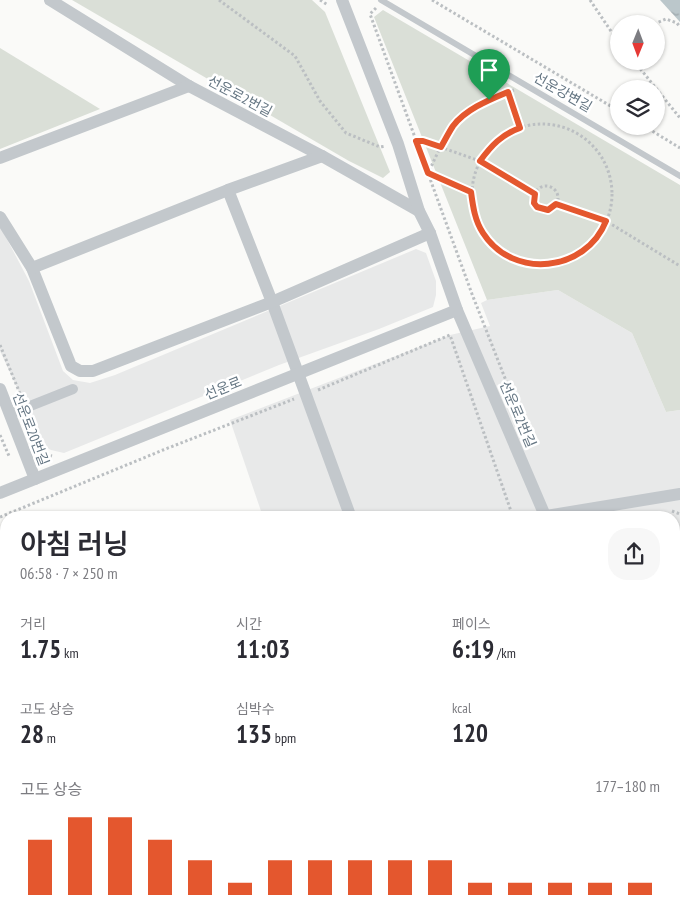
<!DOCTYPE html>
<html lang="ko">
<meta charset="utf-8">
<style>
body{margin:0;font-family:"PT Sans Narrow","Noto Sans KR",sans-serif;background:#f7f7f7;color:#2b2b33;height:100vh;display:flex;flex-direction:column;font-size:19px;white-space:nowrap}
*{box-sizing:border-box;margin:0}
p{font-size:16px;color:#7c7c81}
.icon{flex:none;width:28px;height:28px;fill:none;stroke:currentColor;stroke-width:2;stroke-linecap:round;stroke-linejoin:round}
.map{position:relative;flex:1;overflow:hidden}
.panel{position:absolute;left:0px;top:511px;width:680px;height:406px;display:flex;flex-direction:column;background:#fff;border-radius:20px 20px 0 0;box-shadow:0 1px 4px #0004}
.panel>*{flex:none}
.needle{width:32px;rotate:181deg}
.controls{position:absolute;left:610px;top:15px;display:grid;gap:10px}
.controls a{display:grid;place-items:center;width:55px;height:55px;border-radius:50%;background:#fff;box-shadow:0 1px 4px #0004;font-size:25px}
.pin{position:absolute;display:grid;place-items:center;width:42px;height:42px;color:#fff;margin:-51px -21px;border-radius:50% 50% 50% 0;rotate:-45deg;box-shadow:0 0 5px #0007}
.pin .icon{rotate:45deg}
.round{display:grid;place-items:center;flex:none;width:52px;height:52px;border-radius:20px;background:#f7f7f7}
.headline{display:flex;align-items:center;justify-content:space-between;height:85px;padding:0 20px}
h1{font-size:28px;font-weight:600;line-height:38px}
.figures{display:grid;grid-template-columns:repeat(3,1fr);gap:8px;height:85px;padding:5px 20px}
.figures div{display:grid;align-content:center}
.figures b{font-size:25px;font-weight:600}
.figures small{font-size:14px;font-weight:400}
.figures p{font-size:14px}
.chart{height:140px;padding:10px 20px}
.chart p{display:flex;justify-content:space-between}
.chart svg{width:100%;height:90px;margin-top:5px;stroke:#e4572e;stroke-width:6}
.map>svg:first-child{display:block}
.built{fill:#e8e9e9}
.park{fill:#dadfd7}
.water{fill:url(#water-ripples)}
.lines{fill:none;stroke-linecap:round;stroke-linejoin:round}
.primary-casing{stroke:#b5babe;stroke-width:24}
.path{stroke:#bbbfc2;stroke-width:3;stroke-dasharray:2.5 2.5;stroke-linecap:butt}
.service{stroke:#c3c8cc;stroke-width:6}
.pedestrian{stroke:#c3c8cc;stroke-width:10}
.minor{stroke:#c3c8cc;stroke-width:12}
.primary{stroke:#fff;stroke-width:21}
.route-casing{stroke:#fff;stroke-width:10}
.route{stroke:#e4572e;stroke-width:6}
.labels{text-anchor:middle;stroke-width:5;stroke-linejoin:round;paint-order:stroke}
.street-label{font-size:14px;fill:#657683;stroke:#fff}
</style>
<div class="map">
<svg width="680" height="917" viewBox="0 0 680 917">
<defs>
<pattern id="water-ripples" width="26" height="14" patternUnits="userSpaceOnUse" patternTransform="scale(1.25)"><rect width="26" height="14" fill="#bbc7cb"/><path d="M2 4q2-2 4 0t4 0M15 11q2-2 4 0t4 0" fill="none" stroke="#9ca6aa"/></pattern>
</defs>
<rect width="100%" height="100%" fill="#fafaf8"/>
<!-- built -->
<g class="built">
<polygon points="0,226 29,281 63,371 73,380 90,383 115,375 416,249 426,253 436,281 436,295 433,307 379,329 279,365 64,453 51,450 44,446 0,351"/>
<polygon points="558,290 632,333 666,412 680,410 680,577 674,578 674,518 263,517 230,420 450,335 490,326 481,303 487,300"/>
<polygon points="680,719 680,917 169,917 170,911 674,911 674,720"/>
</g>
<!-- park -->
<g class="park">
<polygon points="72,0 312,0 325,12 390,172 383,178 349,161"/>
<polygon points="383,10 680,185 680,410 666,412 632,333 558,290 487,300 374,17"/>
<polygon points="0,48 100,109 0,149"/>
</g>
<!-- water -->
<polygon class="water" points="660,0 680,0 680,22"/>
<g class="lines">
<defs>
<g id="primary">
<polyline points="674,649 680,648"/>
<polyline points="674,684 680,683"/>
<polyline points="0,862 6,860"/>
<polyline points="0,909 6,906"/>
</g>
</defs>
<!-- primary casing -->
<use href="#primary" class="primary-casing"/>
<!-- path -->
<g class="path">
<polyline points="219,0 295,56 320,101 346,133 380,147 386,146"/>
<polyline points="320,0 328,5"/>
<polyline points="432,0 619,111"/>
<polyline points="590,0 619,43"/>
<polyline points="376,8 370,14 472,294 521,419"/>
<polyline points="654,24 666,19 677,23 680,27"/>
<polyline points="634,61 680,118"/>
<polyline points="508,92 521,128"/>
<circle cx="542" cy="194" r="70"/>
<polyline points="644,126 680,148"/>
<polyline points="416,141 423,141 480,161 535,194"/>
<circle cx="546" cy="198" r="12"/>
<path d="M471,192L428,173C436,157 443,139 454,125C467,108 493,96 514,90"/>
<polyline points="556,204 606,221 680,266"/>
<polyline points="0,345 21,396"/>
<polyline points="318,390 450,335 513,517 511,518"/>
<polyline points="30,418 45,454 52,456"/>
<polyline points="0,435 9,456"/>
<polyline points="672,511 680,514"/>
<polyline points="0,517 163,450 294,399"/>
<polyline points="674,718 680,717"/>
<polyline points="0,827 6,825"/>
<polyline points="673,911 678,917"/>
<polyline points="24,917 38,911"/>
<polyline points="596,917 597,911"/>
</g>
<!-- service -->
<g class="service">
<polyline points="381,0 680,176"/>
<polyline points="184,911 184,917"/>
<polyline points="236,911 237,917"/>
<polyline points="509,911 510,917"/>
<polyline points="632,911 633,917"/>
<polyline points="106,917 119,911"/>
<polyline points="533,917 533,911"/>
</g>
<!-- pedestrian -->
<polyline class="pedestrian" points="10,414 73,389"/>
<!-- minor -->
<g class="minor">
<polyline points="50,0 189,86 322,156 419,211"/>
<polyline points="342,0 398,144 419,211 430,233 457,310 546,518"/>
<polyline points="0,158 189,86"/>
<polyline points="228,190 272,302 351,518"/>
<polyline points="0,217 32,268 71,366 80,371 93,371 272,302 430,233"/>
<polyline points="32,268 228,190 322,156"/>
<polyline points="0,389 35,479"/>
<polyline points="0,493 457,310"/>
<polyline points="540,517 680,494"/>
</g>
<!-- primary -->
<use href="#primary" class="primary"/>
</g>
<g class="lines">
<defs>
<path id="route" d="M508,92L520,128C502,134 491,146 480,161L535,194L534,203L537,207L548,210L556,204L606,221C586,272 513,280 483,233C475,221 473,207 471,192L428,173L416,141H423L441,147C445,140 449,132 453,126C466,109 489,100 508,92Z"/>
</defs>
<!-- route casing -->
<use href="#route" class="route-casing"/>
<!-- route -->
<use href="#route" class="route"/>
</g>
<g class="labels">
<!-- street labels -->
<g class="street-label">
<text transform="translate(563 92) rotate(30)" y="5">선운강변길</text>
<text transform="translate(240 96) rotate(28)" y="5">선운로2번길</text>
<text transform="translate(223 388) rotate(-22)" y="5">선운로</text>
<text transform="translate(518 414) rotate(67)" y="5">선운로2번길</text>
<text transform="translate(31 429) rotate(69)" y="5">선운로20번길</text>
</g>
</g>
</svg>
<div class="controls">
<a><svg class="needle" viewBox="-14 -14 28 28"><path d="M0-13l5 13h-10z" fill="#e53935"/><path d="M0 13l5-13h-10z" fill="#7c7c81"/></svg></a>
<a><svg class="icon" aria-label="layers" viewBox="0 0 24 24"><path d="M12 4l9 5-9 5-9-5zM3 14l9 5 9-5"/></svg></a>
</div>
<div class="pin" style="left:489px;top:100px;background:#1e9e55"><svg class="icon" aria-label="arrive" viewBox="0 0 24 24"><path d="M6 21V4h12l-3 4 3 4H6"/></svg></div>
<section class="panel">
<div class="headline"><div><h1>아침 러닝</h1><p>06:58 · 7 × 250 m</p></div><a class="round"><svg class="icon" aria-label="share" viewBox="0 0 24 24"><path d="M12 15V3M7 8l5-5 5 5M5 13v7h14v-7"/></svg></a></div>
<div class="figures">
<div><p>거리</p><b>1.75<small> km</small></b></div>
<div><p>시간</p><b>11:03</b></div>
<div><p>페이스</p><b>6:19<small> /km</small></b></div>
</div>
<div class="figures">
<div><p>고도 상승</p><b>28<small> m</small></b></div>
<div><p>심박수</p><b>135<small> bpm</small></b></div>
<div><p>kcal</p><b>120</b></div>
</div>
<div class="chart"><p><span>고도 상승</span>177–180 m</p>
<svg viewBox="0 0 160 44" preserveAspectRatio="none"><path d="M5 44V17M15 44V6M25 44V6M35 44V17M45 44V27M55 44V38M65 44V27M75 44V27M85 44V27M95 44V27M105 44V27M115 44V38M125 44V38M135 44V38M145 44V38M155 44V38"/></svg>
</div>
</section>
</div>
